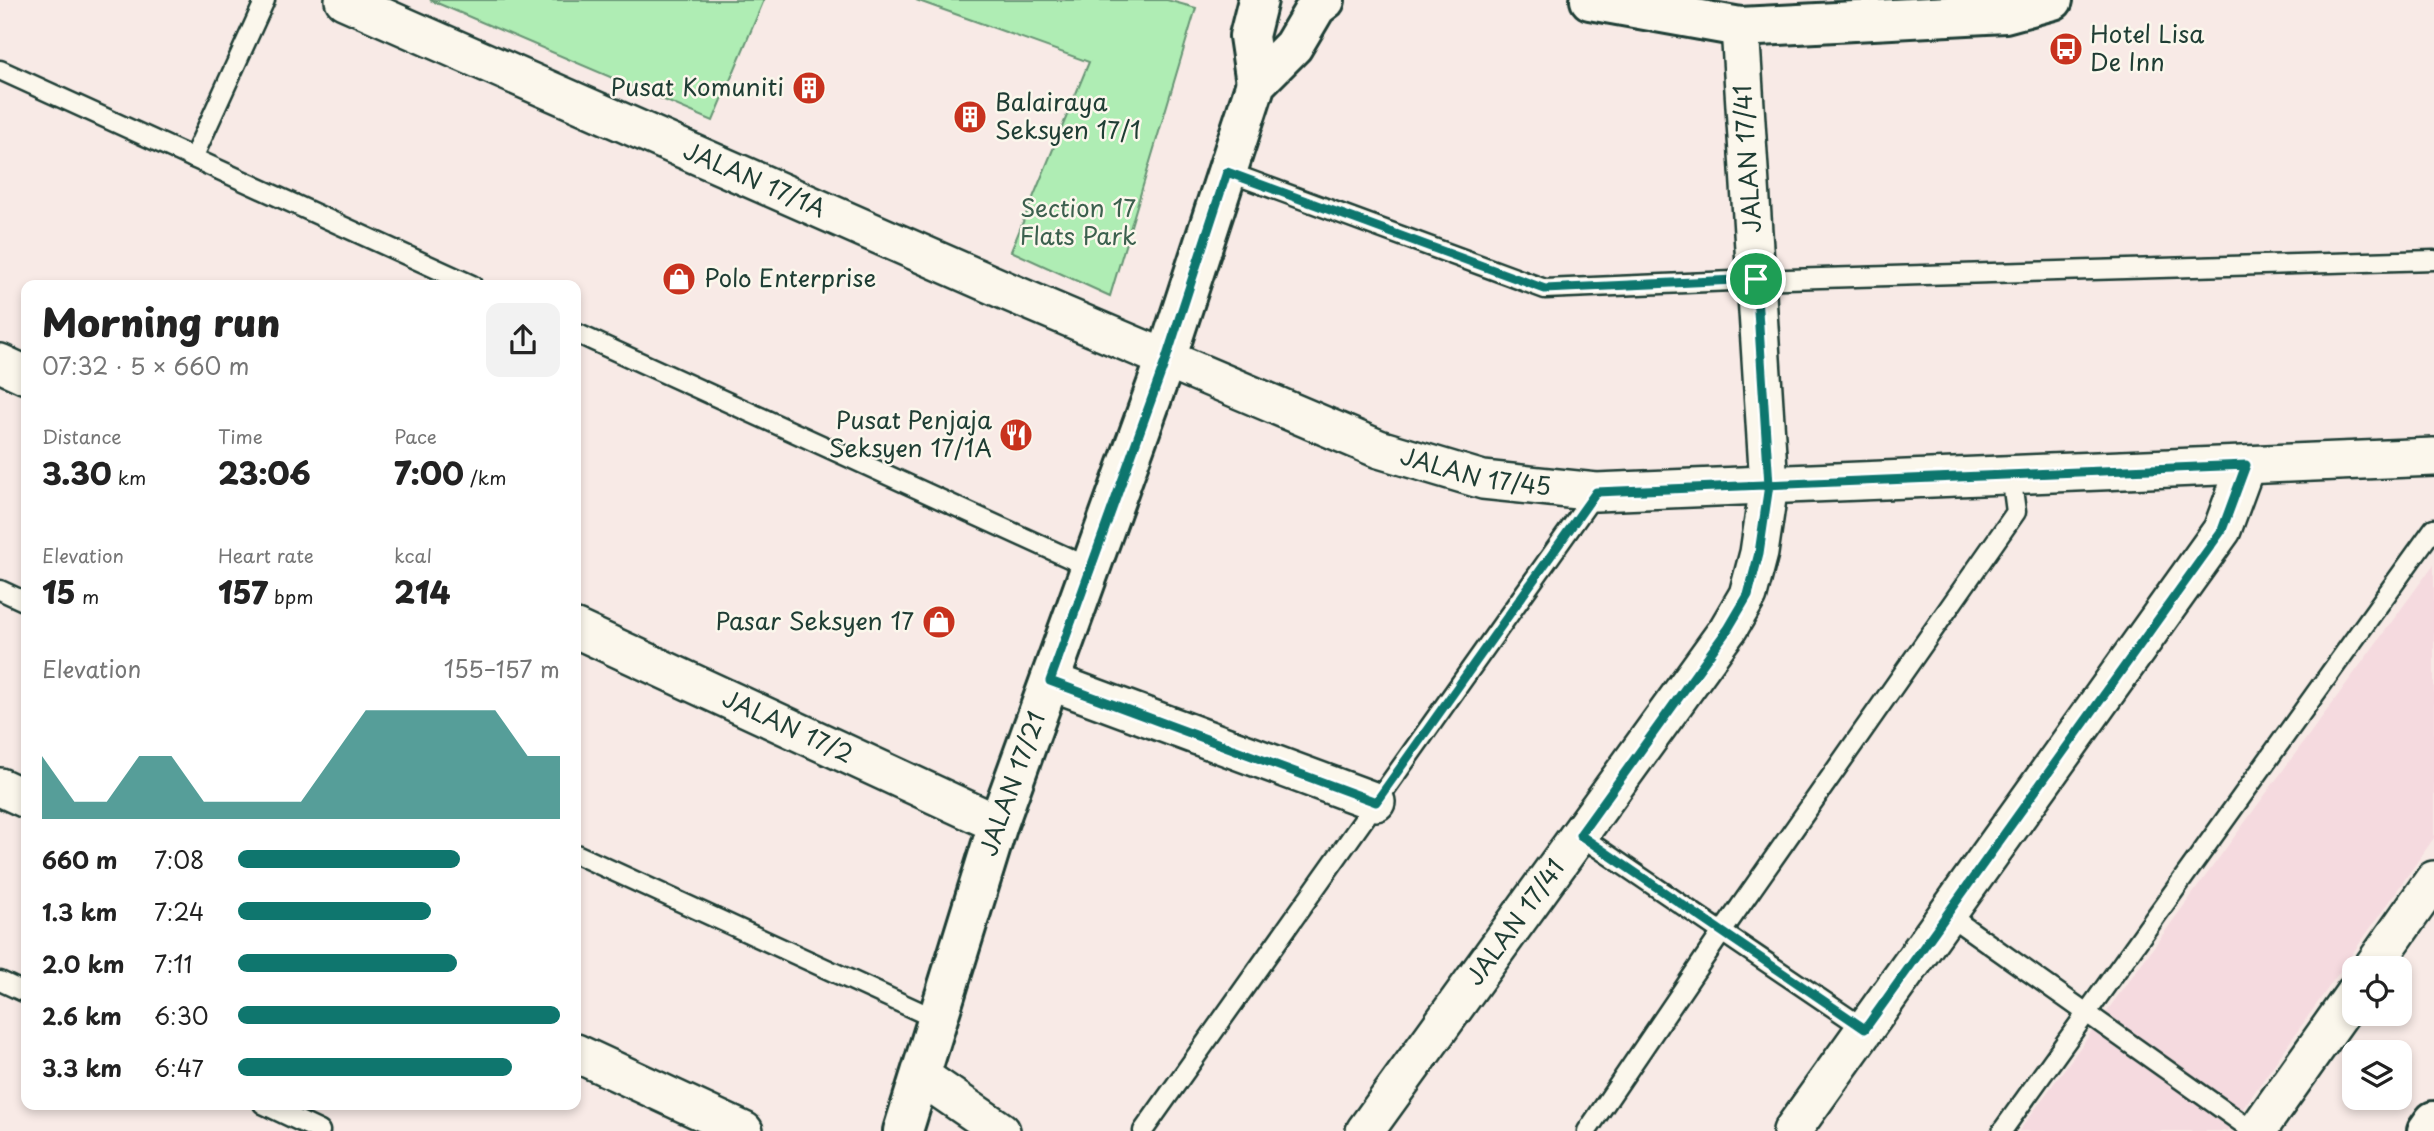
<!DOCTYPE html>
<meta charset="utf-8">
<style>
body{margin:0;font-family:"Playpen Sans",sans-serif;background:#f2f2f2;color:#222;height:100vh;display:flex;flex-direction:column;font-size:26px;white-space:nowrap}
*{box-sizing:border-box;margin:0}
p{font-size:23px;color:#767676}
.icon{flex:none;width:38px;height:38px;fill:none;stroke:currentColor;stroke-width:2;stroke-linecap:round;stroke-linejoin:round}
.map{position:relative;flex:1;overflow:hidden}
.sheet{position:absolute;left:21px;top:280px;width:560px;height:830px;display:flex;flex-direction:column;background:#fff;border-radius:14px;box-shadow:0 4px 10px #0003}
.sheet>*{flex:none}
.controls{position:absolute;left:2342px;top:956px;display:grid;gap:14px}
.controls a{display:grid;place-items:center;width:70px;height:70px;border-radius:14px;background:#fff;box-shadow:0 4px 10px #0003;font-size:35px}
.pin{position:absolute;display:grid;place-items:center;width:60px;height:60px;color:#fff;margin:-30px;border:4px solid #fff;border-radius:50%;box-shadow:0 2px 7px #0007}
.round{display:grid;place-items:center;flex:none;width:74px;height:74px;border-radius:14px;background:#f2f2f2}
.summary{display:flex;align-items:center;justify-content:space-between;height:119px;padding:0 21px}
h1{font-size:38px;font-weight:800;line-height:52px}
.figures{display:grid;grid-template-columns:repeat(3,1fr);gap:10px;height:119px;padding:7px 21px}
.figures div{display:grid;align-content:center}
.figures b{font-size:30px;font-weight:800}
.figures small{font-size:19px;font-weight:400}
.figures p{font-size:19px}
.chart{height:196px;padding:14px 21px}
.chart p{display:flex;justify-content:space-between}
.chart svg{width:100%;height:126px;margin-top:7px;fill:#0f766e;opacity:.7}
ul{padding:0 21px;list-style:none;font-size:23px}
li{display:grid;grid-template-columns:112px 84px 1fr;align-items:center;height:52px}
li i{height:18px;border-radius:9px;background:#0f766e}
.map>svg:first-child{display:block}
.built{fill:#f5dadf}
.green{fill:#afedb4;stroke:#679574;stroke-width:2}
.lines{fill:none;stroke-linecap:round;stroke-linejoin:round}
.lane-casing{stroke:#1f3d34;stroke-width:23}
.street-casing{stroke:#1f3d34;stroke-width:42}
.secondary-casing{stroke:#1f3d34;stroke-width:44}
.primary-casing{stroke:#1f3d34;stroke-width:44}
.lane{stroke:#fbf7ec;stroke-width:18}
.street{stroke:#fbf7ec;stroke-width:37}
.secondary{stroke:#fbf7ec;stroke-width:38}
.primary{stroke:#fbf7ec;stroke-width:38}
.route-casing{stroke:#fff;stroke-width:14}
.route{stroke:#0f766e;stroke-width:9}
.labels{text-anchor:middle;stroke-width:5;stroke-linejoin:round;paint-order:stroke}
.poi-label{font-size:24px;fill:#1f3d34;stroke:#fbf7ec;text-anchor:start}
.street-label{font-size:24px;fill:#1f3d34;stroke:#fbf7ec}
.park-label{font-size:24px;fill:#3c604e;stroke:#fbf7ec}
</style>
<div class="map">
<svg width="2434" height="1131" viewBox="0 0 2434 1131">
<rect width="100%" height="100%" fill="#f8eae6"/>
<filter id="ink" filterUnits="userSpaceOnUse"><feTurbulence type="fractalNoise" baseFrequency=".0143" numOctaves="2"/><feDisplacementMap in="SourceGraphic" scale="14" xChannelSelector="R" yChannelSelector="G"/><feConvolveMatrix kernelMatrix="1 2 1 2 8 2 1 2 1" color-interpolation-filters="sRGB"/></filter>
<g filter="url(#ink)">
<!-- built -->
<polygon class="built" points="2434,564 2434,838 2227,1131 2019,1131"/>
<!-- green -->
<g class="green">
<polygon points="430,0 764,0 713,121"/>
<polygon points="916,0 1167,0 1196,8 1110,296 1011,251 1089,62"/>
</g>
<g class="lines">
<defs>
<g id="lane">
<polyline points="0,70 472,285"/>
<polyline points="193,158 265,0"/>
<polyline points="1228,172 1545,289 1756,280 2434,260"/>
<polyline points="576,333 1091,568"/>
<polyline points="0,590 26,602"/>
<polyline points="1579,835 1865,1029"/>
<polyline points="576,854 938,1020"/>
<polyline points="1947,914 2253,1131"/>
<polyline points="0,981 26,993"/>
<polyline points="263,1104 320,1131"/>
<polyline points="1143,1131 1596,492"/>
<polyline points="1587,1131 1722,932 2016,512 2011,474"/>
<polyline points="2002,1131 2434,528"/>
</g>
<g id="street">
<path id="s1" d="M344,0L1011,293L1379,449L1483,480L1596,492L2434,457"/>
<polyline points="0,363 26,375"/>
<path id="s2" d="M576,629L998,824"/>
<polyline points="1050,681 1376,802"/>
<polyline points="0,787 26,799"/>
<polyline points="2372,968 2434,880"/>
<polyline points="576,1053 744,1131"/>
<polyline points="921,1076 1001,1131"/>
<path id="s3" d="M1365,1131L1728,629L1748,595L1759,553L1769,485L1740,27"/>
<polyline points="1792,1131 2222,530 2246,465"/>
<polyline points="2257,1131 2354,994"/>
</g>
<g id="secondary">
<polyline points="1256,83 1249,36 1258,0"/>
<path id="s4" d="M903,1131L998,824L1166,359L1256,83L1293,46L1316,7L1325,0"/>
<polyline points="2427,1131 2434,1121"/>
</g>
<polyline id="primary" points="1590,0 1740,27 2005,13 2053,0"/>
</defs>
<!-- lane casing -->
<use href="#lane" class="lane-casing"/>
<!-- street casing -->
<use href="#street" class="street-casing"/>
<!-- secondary casing -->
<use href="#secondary" class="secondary-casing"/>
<!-- primary casing -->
<use href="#primary" class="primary-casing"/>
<!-- lane -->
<use href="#lane" class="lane"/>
<!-- street -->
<use href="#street" class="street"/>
<!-- secondary -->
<use href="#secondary" class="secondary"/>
<!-- primary -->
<use href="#primary" class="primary"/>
</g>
</g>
<g class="lines" filter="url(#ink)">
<defs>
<polyline id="route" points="1756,279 1545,289 1227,172 1166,359 1050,681 1376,802 1596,492 2246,465 2222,530 1865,1029 1580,835 1728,629 1748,595 1759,553 1769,485 1756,279"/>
</defs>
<!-- route casing -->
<use href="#route" class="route-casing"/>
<!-- route -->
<use href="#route" class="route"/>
</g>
<!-- icons -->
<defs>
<symbol id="bus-disc" viewBox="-11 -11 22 22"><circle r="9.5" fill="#c8321e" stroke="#fbf7ec"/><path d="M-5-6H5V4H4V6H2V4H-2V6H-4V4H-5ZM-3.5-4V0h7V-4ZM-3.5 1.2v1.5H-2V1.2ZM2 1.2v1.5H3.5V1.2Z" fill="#fff"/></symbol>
<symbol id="building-disc" viewBox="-11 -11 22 22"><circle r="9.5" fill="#c8321e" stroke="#fbf7ec"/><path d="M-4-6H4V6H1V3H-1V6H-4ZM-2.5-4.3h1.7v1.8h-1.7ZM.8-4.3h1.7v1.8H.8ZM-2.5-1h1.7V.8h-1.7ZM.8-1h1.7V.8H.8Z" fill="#fff"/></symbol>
<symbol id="shop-disc" viewBox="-11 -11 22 22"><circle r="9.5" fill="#c8321e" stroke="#fbf7ec"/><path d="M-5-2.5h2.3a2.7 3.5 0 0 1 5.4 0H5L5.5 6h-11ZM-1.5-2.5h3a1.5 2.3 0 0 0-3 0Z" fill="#fff"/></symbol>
<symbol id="restaurant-disc" viewBox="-11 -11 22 22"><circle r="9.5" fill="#c8321e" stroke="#fbf7ec"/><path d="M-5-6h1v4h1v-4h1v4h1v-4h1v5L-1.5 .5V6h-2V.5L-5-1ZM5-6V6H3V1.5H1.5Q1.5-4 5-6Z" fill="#fff"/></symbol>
</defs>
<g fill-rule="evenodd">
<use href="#bus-disc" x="2047" y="30" width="38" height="38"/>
<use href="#building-disc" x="790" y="69" width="38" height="38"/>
<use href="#building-disc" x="951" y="98" width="38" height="38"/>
<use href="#shop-disc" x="660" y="260" width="38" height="38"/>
<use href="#restaurant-disc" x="997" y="416" width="38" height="38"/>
<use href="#shop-disc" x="920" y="603" width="38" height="38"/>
</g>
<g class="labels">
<!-- poi labels -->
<g class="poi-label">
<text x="2090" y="43">Hotel Lisa<tspan x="2090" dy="28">De Inn</tspan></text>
<text x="784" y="96" text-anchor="end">Pusat Komuniti</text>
<text x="995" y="111">Balairaya<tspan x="995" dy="28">Seksyen 17/1</tspan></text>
<text x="704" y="287">Polo Enterprise</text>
<text x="992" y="429" text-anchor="end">Pusat Penjaja<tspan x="992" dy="28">Seksyen 17/1A</tspan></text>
<text x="914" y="630" text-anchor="end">Pasar Seksyen 17</text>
</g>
<!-- street labels -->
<g class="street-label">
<text transform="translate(1748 159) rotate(-94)" y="8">JALAN 17/41</text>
<text dy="8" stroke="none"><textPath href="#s1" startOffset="448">JALAN 17/1A</textPath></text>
<text dy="8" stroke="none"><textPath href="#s1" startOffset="1228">JALAN 17/45</textPath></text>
<text dy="8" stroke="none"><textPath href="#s2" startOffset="233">JALAN 17/2</textPath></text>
<text dy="8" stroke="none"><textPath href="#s4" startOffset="364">JALAN 17/21</textPath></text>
<text dy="8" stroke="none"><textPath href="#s3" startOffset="257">JALAN 17/41</textPath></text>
</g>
<!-- park labels -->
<g class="park-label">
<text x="1078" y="217">Section 17<tspan x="1078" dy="28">Flats Park</tspan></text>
</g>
</g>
</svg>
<div class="controls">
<a><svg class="icon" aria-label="locate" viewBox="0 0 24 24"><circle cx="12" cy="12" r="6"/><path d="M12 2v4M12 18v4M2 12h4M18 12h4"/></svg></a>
<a><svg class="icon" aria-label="layers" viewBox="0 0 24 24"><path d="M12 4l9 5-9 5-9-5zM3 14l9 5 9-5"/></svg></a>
</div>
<div class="pin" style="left:1756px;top:279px;background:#1e9e55"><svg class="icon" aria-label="arrive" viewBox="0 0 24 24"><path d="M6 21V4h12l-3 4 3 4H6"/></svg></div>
<section class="sheet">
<div class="summary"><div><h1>Morning run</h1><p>07:32 · 5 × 660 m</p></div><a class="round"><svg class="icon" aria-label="share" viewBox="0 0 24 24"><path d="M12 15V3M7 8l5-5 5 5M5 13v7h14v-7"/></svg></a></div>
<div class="figures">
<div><p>Distance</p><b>3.30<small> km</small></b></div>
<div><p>Time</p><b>23:06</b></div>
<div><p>Pace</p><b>7:00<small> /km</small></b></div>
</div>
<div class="figures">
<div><p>Elevation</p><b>15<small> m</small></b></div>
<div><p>Heart rate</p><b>157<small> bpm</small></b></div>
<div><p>kcal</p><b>214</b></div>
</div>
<div class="chart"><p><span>Elevation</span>155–157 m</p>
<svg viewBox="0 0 160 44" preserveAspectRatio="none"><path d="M0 44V22L10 38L20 38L30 22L40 22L50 38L60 38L70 38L80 38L90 22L100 6L110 6L120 6L130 6L140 6L150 22L160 22V44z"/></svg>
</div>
<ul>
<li><b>660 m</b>7:08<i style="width:69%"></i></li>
<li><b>1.3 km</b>7:24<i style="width:60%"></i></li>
<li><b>2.0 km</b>7:11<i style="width:68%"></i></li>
<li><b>2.6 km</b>6:30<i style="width:100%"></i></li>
<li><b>3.3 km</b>6:47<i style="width:85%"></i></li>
</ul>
</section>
</div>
